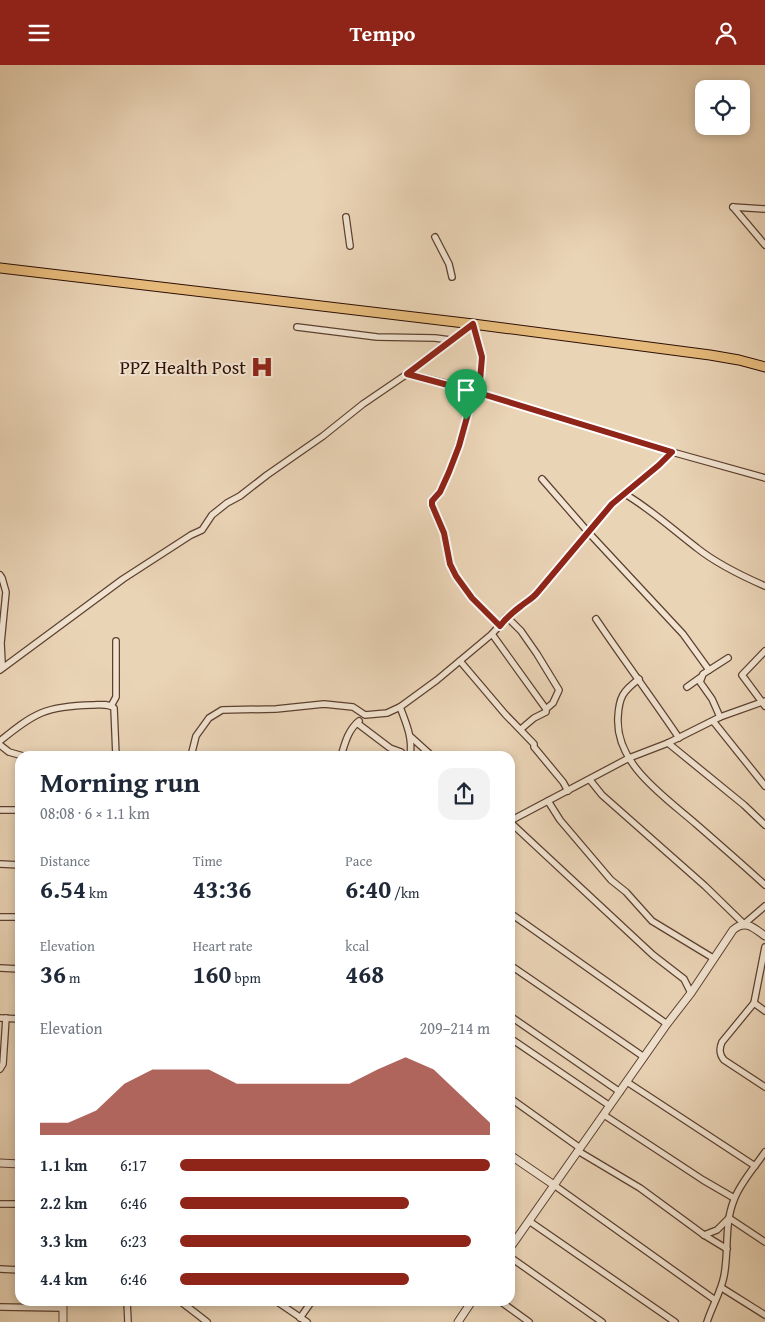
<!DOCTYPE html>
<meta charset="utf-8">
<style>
body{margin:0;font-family:"Gentium Book Plus",serif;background:#f2f2f3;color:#1f2937;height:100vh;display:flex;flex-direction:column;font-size:19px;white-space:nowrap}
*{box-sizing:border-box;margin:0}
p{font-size:16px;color:#747a83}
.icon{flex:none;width:28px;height:28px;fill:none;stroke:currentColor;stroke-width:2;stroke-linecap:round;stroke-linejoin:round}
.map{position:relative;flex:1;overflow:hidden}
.sheet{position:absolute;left:15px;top:686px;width:500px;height:555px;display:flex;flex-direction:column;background:#fff;border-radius:15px;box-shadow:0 2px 8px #0003}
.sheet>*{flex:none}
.controls{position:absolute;left:695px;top:15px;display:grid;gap:10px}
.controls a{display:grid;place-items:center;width:55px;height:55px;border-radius:10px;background:#fff;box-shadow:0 2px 8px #0003;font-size:25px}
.pin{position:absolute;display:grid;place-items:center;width:42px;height:42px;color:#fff;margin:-51px -21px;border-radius:50% 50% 50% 0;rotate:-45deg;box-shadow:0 0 5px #0007}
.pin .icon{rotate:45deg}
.round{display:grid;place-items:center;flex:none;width:52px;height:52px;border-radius:15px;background:#f2f2f3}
.summary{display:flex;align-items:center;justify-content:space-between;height:85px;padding:0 25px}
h1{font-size:28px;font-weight:700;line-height:38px}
.metrics{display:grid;grid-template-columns:repeat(3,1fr);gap:8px;height:85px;padding:5px 25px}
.metrics div{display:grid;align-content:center}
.metrics b{font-size:25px;font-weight:700}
.metrics small{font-size:14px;font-weight:400}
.metrics p{font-size:14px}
.chart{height:140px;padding:10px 25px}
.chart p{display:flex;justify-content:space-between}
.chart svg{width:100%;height:90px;margin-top:5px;fill:#8f2418;opacity:.7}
ul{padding:0 25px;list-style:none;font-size:16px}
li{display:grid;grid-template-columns:80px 60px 1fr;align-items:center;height:38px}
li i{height:12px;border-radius:6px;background:#8f2418}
header{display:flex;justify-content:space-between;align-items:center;height:65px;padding:0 25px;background:#8f2418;color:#fff;font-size:22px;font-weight:700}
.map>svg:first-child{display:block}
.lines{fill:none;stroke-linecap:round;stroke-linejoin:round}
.minor-casing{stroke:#5c4030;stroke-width:8}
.tertiary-casing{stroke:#5c4030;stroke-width:9}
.trunk-casing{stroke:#2d0f04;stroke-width:11}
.minor{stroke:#f1e3d0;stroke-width:5.5}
.tertiary{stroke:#f1e3d0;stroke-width:7}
.trunk{stroke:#e5ba7b;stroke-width:9}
.route-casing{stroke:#fff;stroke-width:10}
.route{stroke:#8f2418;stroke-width:6}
.labels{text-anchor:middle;stroke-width:4;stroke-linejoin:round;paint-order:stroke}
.poi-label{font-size:19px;fill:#2d0f04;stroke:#f1e3d0;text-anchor:end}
</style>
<header><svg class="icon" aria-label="menu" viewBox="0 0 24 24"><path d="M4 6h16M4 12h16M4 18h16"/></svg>Tempo<svg class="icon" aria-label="person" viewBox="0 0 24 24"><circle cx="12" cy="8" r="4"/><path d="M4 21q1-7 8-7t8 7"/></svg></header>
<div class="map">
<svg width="765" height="1257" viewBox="0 0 765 1257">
<rect width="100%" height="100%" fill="#ead4b6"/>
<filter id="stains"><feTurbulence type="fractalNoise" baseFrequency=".004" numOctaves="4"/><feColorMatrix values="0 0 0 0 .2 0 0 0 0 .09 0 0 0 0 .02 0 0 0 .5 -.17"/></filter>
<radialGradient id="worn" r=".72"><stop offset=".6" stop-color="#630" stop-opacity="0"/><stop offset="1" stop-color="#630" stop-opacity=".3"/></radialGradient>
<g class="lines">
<defs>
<g id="minor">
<polyline points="733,142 765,180"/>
<polyline points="733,142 765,144"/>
<polyline points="346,152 350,181"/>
<polyline points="435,172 449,199 452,212"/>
<polyline points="297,262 377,272 435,273 450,275"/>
<polyline points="407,309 457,321 672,387 765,413"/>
<path d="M475,327C466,359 456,390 443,420C440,428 433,433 431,440L444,468L450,499L456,511L472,533L500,561"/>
<polyline points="542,414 589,468 683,569 709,605"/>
<path d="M625,429C652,445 672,464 697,483C717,499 742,511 765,521"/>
<polyline points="0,510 2,513 6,527 1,578 2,598 0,604"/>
<polyline points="507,552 521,566 537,589 559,625 553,638 546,644 546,647 534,653 521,664"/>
<path d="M596,554C623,594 652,633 679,673"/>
<polyline points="492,569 546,644"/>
<polyline points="765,586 742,610 765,641"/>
<polyline points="460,596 505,649 534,679 534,682 563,717 568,726"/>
<polyline points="0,605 123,514 191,470 202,465 212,450 227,438 240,431 267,410 323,371 363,339 407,309 473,259 482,292 479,328"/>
<path d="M639,614C623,626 619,632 618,652C615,699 664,731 696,759C719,779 742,799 765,820"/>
<polyline points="687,622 701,612"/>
<polyline points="111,641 116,632 116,576"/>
<path d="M400,642C406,658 413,673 410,691"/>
<polyline points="720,652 712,634 700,617 703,609 728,593"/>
<polyline points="713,656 765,721"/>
<polyline points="357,658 390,683 401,687 404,691"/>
<polyline points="411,672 432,691"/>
<path d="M0,676C34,648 46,641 92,640C99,640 108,638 114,643L116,691"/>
<polyline points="668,678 744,740 765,760"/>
<polyline points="0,680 9,687 23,691"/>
<polyline points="191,691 196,671 209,653 222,645 276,644 324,639 353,642 365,650 387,648 400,642 437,615 492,569 507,552 523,539 531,535 612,439 659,400 672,387"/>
<path d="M341,691C345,678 348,665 359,656"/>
<polyline points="590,715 602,730 705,821 744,859 765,841"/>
<polyline points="548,736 560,755 611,815 626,827 652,856 713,893"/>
<polyline points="0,745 20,745"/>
<polyline points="510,756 629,693 668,678 720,652 765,636"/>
<polyline points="510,757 653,890 684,914 691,928"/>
<polyline points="0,799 20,800"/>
<polyline points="510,848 667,959"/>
<polyline points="0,852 20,852"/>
<polyline points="765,882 754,938 765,946"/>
<polyline points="510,900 644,992"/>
<polyline points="0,903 20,904"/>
<path d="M754,938L722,977C719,984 719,989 724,995L765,1022"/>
<polyline points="510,951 620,1027"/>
<polyline points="0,953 20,954"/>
<polyline points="510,973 610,1041"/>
<polyline points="0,1004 3,999 6,953"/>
<polyline points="627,1017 755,1101"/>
<polyline points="510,1033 580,1083"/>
<polyline points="604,1050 703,1115 734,1133"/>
<polyline points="578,1086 640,1123 704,1170 727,1184"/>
<polyline points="554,1120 715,1235"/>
<polyline points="0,1139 20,1139"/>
<polyline points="529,1156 675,1257"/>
<polyline points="704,1170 717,1165 729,1153 765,1177"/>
<polyline points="510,1192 602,1257"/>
<polyline points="0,1204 20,1205"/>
<polyline points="722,1223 765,1250"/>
<polyline points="127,1236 128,1257"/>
<polyline points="180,1236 207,1257"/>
<polyline points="276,1236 307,1257"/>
<polyline points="500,1236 529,1257"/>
<polyline points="0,1242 62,1243"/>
<polyline points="300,1253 312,1236"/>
<path d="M707,1257C712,1241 721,1227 724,1211C729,1186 724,1159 734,1135C740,1118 755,1102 765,1087"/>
</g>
<g id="tertiary">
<polyline points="510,1090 554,1120"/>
<polyline points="0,1098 20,1099"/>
<path d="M510,1183L667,959L691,928L733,865C745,854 754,863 765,871"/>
<polyline points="63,1257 63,1236"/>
<polyline points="458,1257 472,1236"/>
</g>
<polyline id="trunk" points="0,203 473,259 710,290 739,295 765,302"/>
</defs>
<!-- minor casing -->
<use href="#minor" class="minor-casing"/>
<!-- tertiary casing -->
<use href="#tertiary" class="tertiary-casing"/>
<!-- trunk casing -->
<use href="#trunk" class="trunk-casing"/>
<!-- minor -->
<use href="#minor" class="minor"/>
<!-- tertiary -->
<use href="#tertiary" class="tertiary"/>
<!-- trunk -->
<use href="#trunk" class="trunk"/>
</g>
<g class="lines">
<defs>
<path id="route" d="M473,259L482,292L479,328L672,387L659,400L612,439L537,528C532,534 527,536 521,541C513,547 506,553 500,561L472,533L456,511L450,499L444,468L432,440V436L440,427L449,407L459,381L474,327L407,309Z"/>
</defs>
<!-- route casing -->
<use href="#route" class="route-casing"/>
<!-- route -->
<use href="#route" class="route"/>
</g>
<!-- icons -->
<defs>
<symbol id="hospital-bare" viewBox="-9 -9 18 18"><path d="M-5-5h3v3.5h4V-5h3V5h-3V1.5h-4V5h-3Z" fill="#8f2418" stroke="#f1e3d0" stroke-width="2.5" paint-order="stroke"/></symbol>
</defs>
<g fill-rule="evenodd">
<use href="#hospital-bare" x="246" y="286" width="32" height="32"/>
</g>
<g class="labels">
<!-- poi labels -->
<g class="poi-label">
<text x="246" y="309">PPZ Health Post</text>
</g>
</g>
<rect width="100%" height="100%" filter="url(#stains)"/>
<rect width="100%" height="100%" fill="url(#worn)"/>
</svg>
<div class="controls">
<a><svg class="icon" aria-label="locate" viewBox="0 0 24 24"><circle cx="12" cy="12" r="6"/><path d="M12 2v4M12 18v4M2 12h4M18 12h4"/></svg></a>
</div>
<div class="pin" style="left:466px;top:355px;background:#1e9e55"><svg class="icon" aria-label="arrive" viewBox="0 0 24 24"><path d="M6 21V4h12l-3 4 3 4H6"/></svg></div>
<section class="sheet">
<div class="summary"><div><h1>Morning run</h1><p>08:08 · 6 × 1.1 km</p></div><a class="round"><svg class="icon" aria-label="share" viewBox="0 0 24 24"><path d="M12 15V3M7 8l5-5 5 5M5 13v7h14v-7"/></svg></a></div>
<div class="metrics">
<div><p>Distance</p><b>6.54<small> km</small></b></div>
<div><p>Time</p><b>43:36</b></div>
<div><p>Pace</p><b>6:40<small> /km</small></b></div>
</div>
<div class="metrics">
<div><p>Elevation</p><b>36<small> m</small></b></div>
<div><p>Heart rate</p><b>160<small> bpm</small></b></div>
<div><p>kcal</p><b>468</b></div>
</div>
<div class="chart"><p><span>Elevation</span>209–214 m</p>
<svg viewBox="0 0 160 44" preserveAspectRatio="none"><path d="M0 44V38L10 38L20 32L30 19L40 12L50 12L60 12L70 19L80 19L90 19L100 19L110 19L120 12L130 6L140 12L150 25L160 38V44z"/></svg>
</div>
<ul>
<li><b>1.1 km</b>6:17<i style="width:100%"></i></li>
<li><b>2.2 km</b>6:46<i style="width:74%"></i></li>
<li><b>3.3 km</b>6:23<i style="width:94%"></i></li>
<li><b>4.4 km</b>6:46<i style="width:74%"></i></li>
</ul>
</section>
</div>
